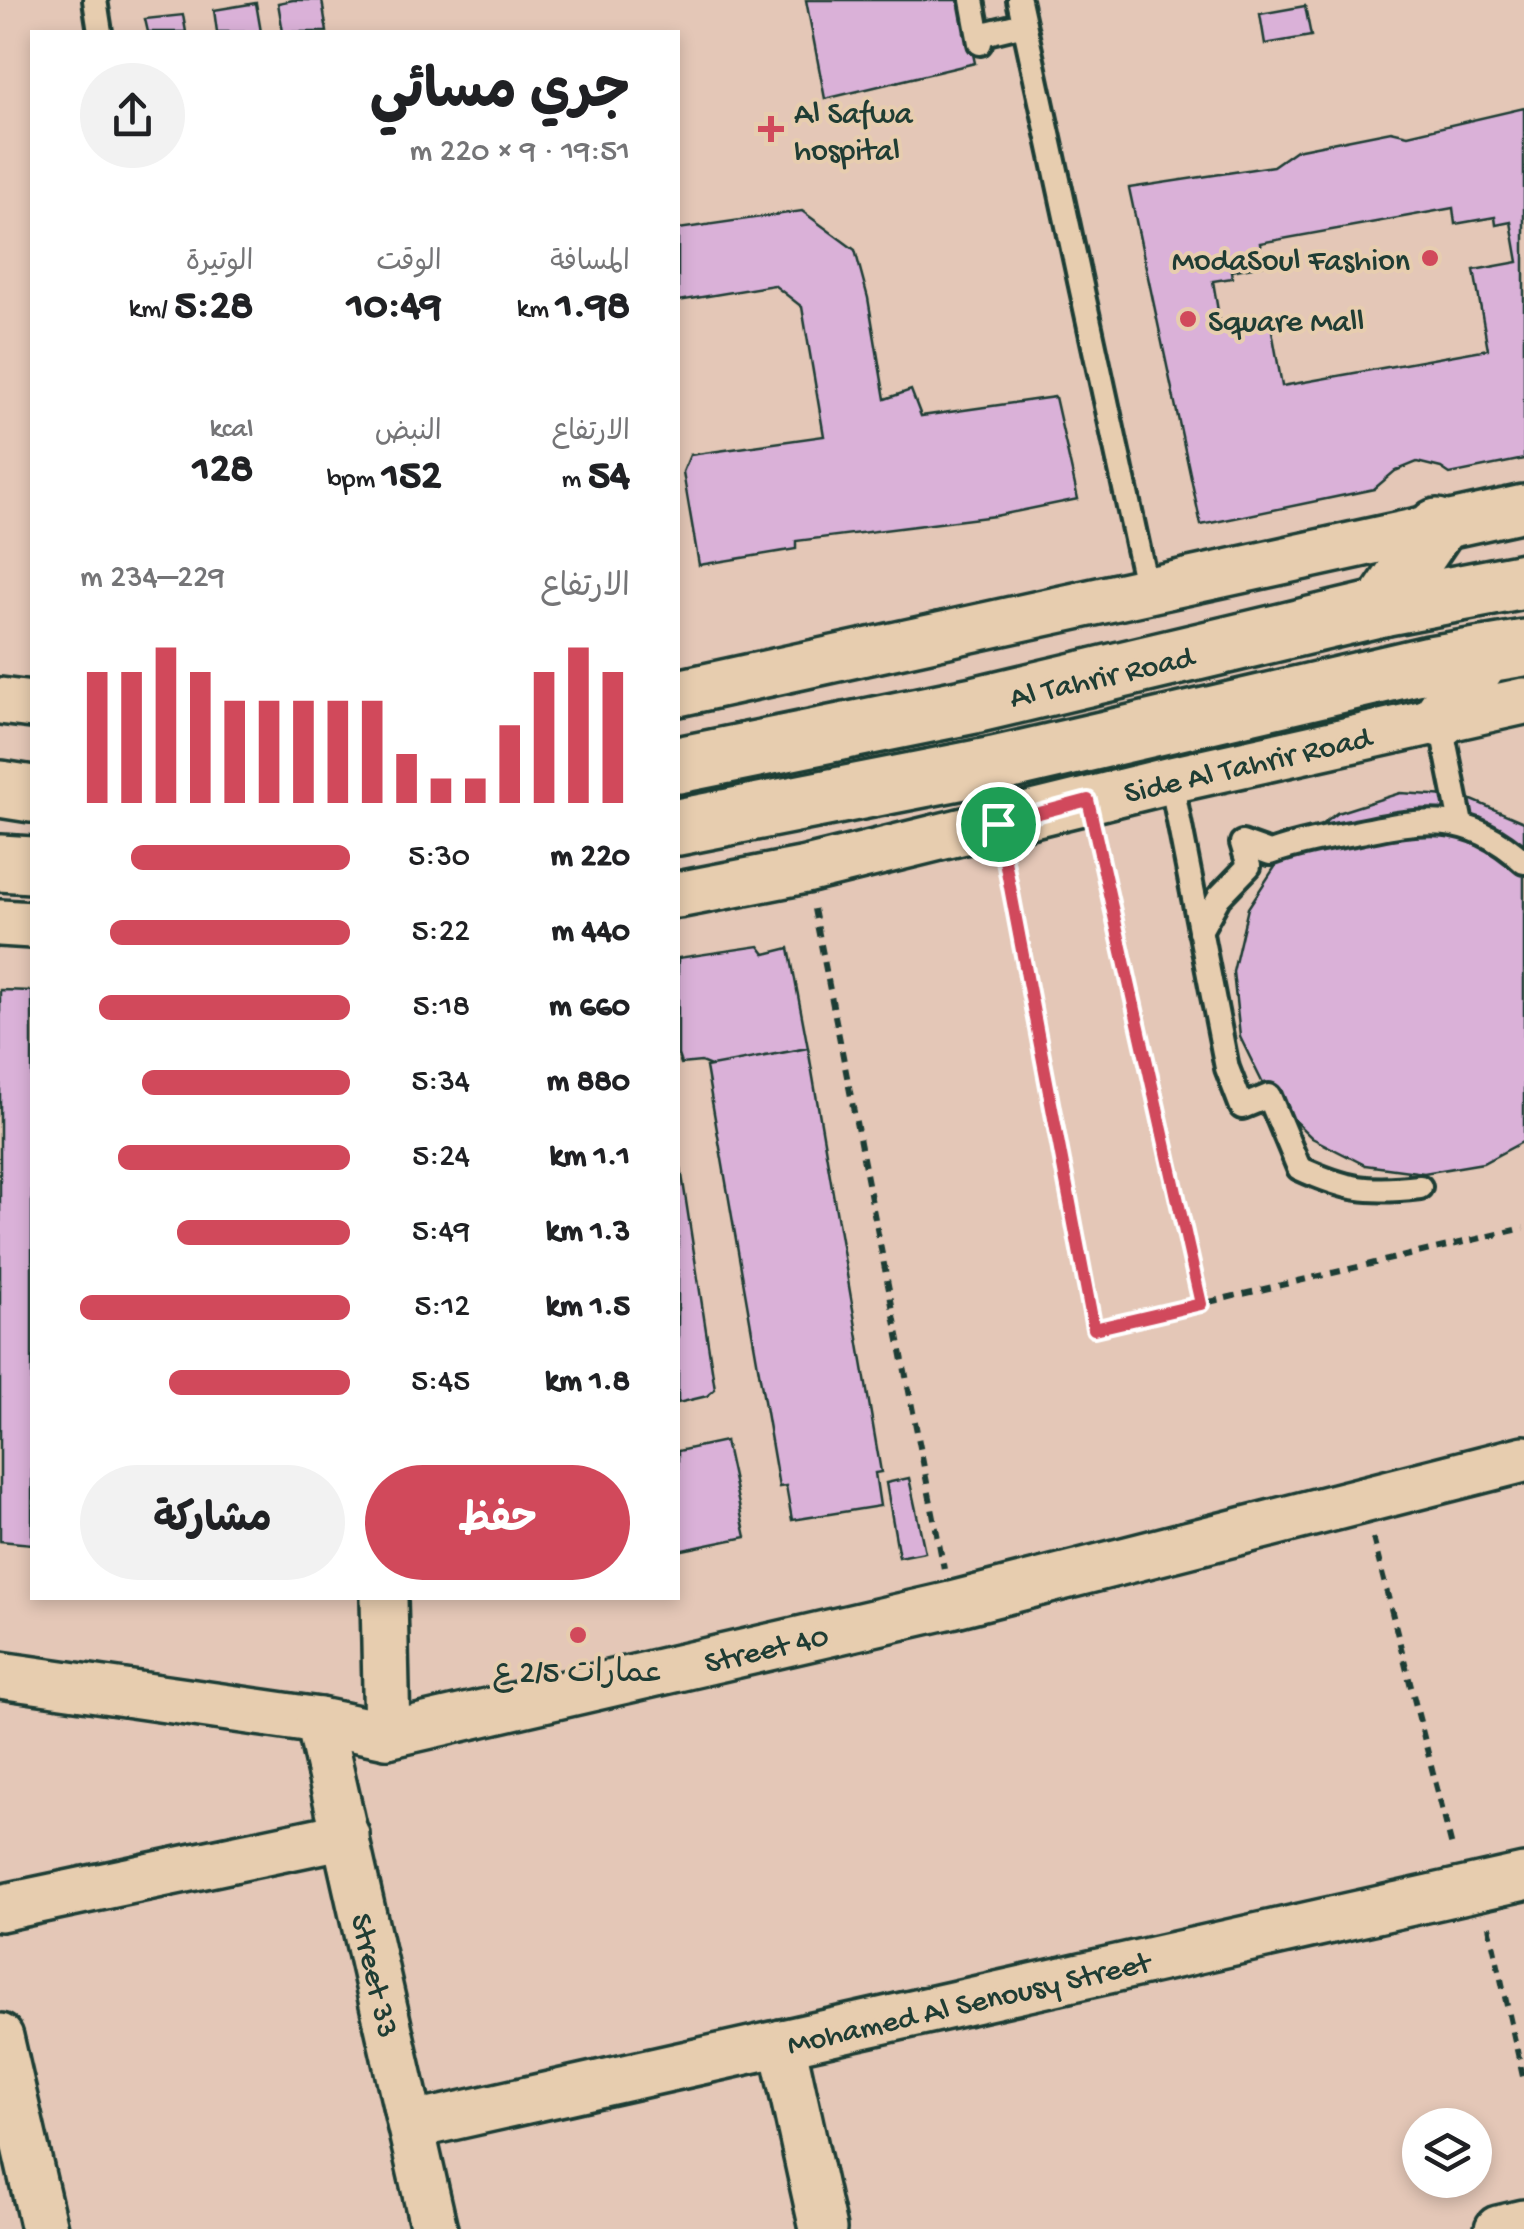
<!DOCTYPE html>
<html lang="ar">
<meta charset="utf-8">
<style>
body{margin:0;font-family:"Gochi Hand","Playpen Sans Arabic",sans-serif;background:#f2f2f2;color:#202124;direction:rtl;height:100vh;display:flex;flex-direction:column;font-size:38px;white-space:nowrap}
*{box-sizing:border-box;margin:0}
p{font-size:32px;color:#757577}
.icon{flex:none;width:55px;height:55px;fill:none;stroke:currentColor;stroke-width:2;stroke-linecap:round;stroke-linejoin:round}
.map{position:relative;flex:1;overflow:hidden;direction:ltr}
.drawer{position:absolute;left:30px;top:30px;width:650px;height:1570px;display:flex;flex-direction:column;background:#fff;border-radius:0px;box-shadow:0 5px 15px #0003;direction:rtl}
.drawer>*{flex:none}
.tools{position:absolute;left:1402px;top:2108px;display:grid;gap:20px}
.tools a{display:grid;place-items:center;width:90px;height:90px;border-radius:50%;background:#fff;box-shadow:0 5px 15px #0003;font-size:50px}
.pin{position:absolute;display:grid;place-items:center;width:85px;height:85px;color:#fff;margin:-42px;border:5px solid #fff;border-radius:50%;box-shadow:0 2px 10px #0007}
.round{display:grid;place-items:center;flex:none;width:105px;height:105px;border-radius:52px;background:#f2f2f2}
.headline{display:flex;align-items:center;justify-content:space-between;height:170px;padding:0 50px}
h1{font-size:55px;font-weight:700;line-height:75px}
.figures{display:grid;grid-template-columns:repeat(3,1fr);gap:15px;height:170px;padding:10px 50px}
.figures div{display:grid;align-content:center}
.figures b{font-size:42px;font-weight:700}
.figures small{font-size:28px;font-weight:400}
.figures p{font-size:28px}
.chart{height:280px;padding:20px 50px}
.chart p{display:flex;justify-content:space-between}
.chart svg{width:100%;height:180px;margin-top:10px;stroke:#d1495b;stroke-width:6}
.action{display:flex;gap:20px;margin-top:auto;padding:20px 50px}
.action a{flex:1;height:115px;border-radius:60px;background:#d1495b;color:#fff;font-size:40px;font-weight:700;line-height:115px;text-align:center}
.action a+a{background:#f2f2f2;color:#202124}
ul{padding:0 50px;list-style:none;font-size:32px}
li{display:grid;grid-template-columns:160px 120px 1fr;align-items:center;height:75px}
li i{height:25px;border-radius:12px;background:#d1495b}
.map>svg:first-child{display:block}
.building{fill:#dab1d8;stroke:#1f3d34;stroke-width:2.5;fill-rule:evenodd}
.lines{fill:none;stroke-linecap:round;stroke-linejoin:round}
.service-casing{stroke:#1f3d34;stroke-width:30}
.minor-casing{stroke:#1f3d34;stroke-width:52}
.tertiary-casing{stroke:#1f3d34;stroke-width:62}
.path{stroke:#1f3d34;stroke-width:6;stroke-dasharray:10 8;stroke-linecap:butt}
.service{stroke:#e7cdaf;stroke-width:22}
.minor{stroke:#e7cdaf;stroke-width:45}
.tertiary{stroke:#e7cdaf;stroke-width:55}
.route-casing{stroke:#fff;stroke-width:20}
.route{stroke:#d1495b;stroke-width:12}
.poi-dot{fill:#d1495b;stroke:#e7cdaf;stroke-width:4}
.labels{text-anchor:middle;stroke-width:8;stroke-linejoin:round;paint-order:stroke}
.poi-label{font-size:32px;fill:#1f3d34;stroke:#e7cdaf;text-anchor:start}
.street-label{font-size:32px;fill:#1f3d34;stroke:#e7cdaf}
</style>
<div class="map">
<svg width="1524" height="2229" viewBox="0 0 1524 2229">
<rect width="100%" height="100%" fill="#e4c7b7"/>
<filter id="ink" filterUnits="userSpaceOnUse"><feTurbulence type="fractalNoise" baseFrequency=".01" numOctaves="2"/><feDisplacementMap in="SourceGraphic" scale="20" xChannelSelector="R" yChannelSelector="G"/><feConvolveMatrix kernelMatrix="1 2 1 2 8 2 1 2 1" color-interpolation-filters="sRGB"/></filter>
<g filter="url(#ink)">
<!-- building -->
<g class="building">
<polygon points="293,0 322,0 327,32 283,32 278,3"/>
<polygon points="806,0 961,0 975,63 825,99"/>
<polygon points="256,3 261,32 217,32 214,10"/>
<polygon points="1305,6 1311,36 1265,44 1260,14"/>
<polygon points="183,15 186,32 148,32 145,19"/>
<path d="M1524,108V459L1450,474L1441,468L1417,462L1395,471L1374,489L1201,525L1129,188L1273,166L1296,150L1391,131L1408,135ZM1453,208L1455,224L1495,217L1496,225L1511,222L1518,262L1474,270L1488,349L1282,386L1269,314L1220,323L1213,281L1232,278L1231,271L1263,265L1260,243Z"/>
<polygon points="802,211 855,250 868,298 885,399 911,390 921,416 1055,397 1078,499 995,516 796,541 796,549 699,565 683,472 690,455 824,436 802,307 774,285 678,301 678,229"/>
<polygon points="1400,793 1465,797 1524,822 1524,1141 1483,1163 1424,1173 1365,1165 1312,1138 1269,1096 1240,1037 1233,972 1248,908 1284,853 1337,813"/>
<polygon points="759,946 765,954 789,948 808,1048 713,1067 701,1062 681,1064 678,1055 678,958"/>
<polygon points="0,990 32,991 32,1544 0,1541"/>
<polygon points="808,1048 881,1472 875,1473 880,1506 792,1520 786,1486 779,1487 706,1067"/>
<polygon points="678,1149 715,1389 707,1396 678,1403"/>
<polygon points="725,1441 746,1537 678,1551 678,1451"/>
<polygon points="909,1478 925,1552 899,1557 886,1483"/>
</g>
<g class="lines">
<defs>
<g id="service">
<polyline points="95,0 100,32"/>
<polyline points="972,0 980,43"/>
<polyline points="1019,0 1147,590"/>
<polyline points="979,35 1024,24"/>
<polyline points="1440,719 1461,824"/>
<path d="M1171,780L1227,1068L1242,1107L1269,1096L1299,1168C1347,1190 1368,1193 1420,1187"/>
<path d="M1200,931L1219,897L1249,866L1242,843L1270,853C1298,843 1326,838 1355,833C1424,819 1467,810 1524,862"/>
</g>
<g id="minor">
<polyline points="678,693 1524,508"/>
<polyline points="0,701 32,705"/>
<polyline points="678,895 806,870 1171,780 1524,701"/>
<polyline points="0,923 32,925"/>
<polyline points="384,1598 387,1735"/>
<polyline points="0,1675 319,1721 387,1735 951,1605 1524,1459"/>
<polyline points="319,1721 434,2229"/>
<polyline points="0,1908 346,1835"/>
<polyline points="0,2037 44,2229"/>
<polyline points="782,2043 823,2229"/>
<polyline points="411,2126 1524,1877"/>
<polyline points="1498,2229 1524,2223"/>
</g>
<g id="tertiary">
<polyline points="1382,608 1437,527"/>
<polyline points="1440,719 1484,655"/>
<polyline points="678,765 974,705 1382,608 1524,581"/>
<polyline points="0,789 32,794"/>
<polyline points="678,827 994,765 1429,664 1524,648"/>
<polyline points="0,863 32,865"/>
</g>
</defs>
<!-- service casing -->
<use href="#service" class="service-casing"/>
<!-- minor casing -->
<use href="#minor" class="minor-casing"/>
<!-- tertiary casing -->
<use href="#tertiary" class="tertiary-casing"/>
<!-- path -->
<g class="path">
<polyline points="1096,837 1201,1304"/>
<polyline points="1005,861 1094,1329 1524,1228"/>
<polyline points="814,909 944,1569"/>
<polyline points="1373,1538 1453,1851"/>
<polyline points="1489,1926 1524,2081"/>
</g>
<!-- service -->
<use href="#service" class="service"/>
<!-- minor -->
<use href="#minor" class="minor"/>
<!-- tertiary -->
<use href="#tertiary" class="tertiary"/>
</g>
</g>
<g class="lines" filter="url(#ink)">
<defs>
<polygon id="route" points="1088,800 1201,1304 1094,1329 998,824"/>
</defs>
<!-- route casing -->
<use href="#route" class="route-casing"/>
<!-- route -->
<use href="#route" class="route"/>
</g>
<!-- markers -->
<g class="poi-dot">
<path d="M766 114h10v10h10v10h-10v10h-10v-10h-10v-10h10z"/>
<circle cx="1430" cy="258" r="10"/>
<circle cx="1188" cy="319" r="10"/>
<circle cx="578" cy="1635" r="10"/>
</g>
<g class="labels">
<!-- poi labels -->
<g class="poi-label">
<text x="794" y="122">Al Safwa<tspan x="794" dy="37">hospital</tspan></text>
<text x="1410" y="269" text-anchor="end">ModaSoul Fashion</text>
<text x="1208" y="330">Square Mall</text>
<text x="578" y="1681" text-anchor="middle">عمارات 2/5 ع</text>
</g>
<!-- street labels -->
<g class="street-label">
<text transform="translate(1101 675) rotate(-13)" y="11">Al Tahrir Road</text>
<text transform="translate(1247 763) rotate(-13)" y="11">Side Al Tahrir Road</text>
<text transform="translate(766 1647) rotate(-13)" y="11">Street 40</text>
<text transform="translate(377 1975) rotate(77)" y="11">Street 33</text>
<text transform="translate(968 2001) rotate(-13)" y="11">Mohamed Al Senousy Street</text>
</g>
</g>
</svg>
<div class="tools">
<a><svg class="icon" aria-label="layers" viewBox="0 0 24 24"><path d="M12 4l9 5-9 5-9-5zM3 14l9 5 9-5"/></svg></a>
</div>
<div class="pin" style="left:998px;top:824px;background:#1e9e55"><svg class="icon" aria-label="arrive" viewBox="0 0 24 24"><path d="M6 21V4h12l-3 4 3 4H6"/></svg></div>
<section class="drawer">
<div class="headline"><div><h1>جري مسائي</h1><p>19:51 · 9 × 220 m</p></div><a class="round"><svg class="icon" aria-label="share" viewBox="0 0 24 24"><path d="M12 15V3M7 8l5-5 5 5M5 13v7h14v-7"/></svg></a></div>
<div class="figures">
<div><p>المسافة</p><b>1.98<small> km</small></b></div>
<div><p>الوقت</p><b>10:49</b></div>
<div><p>الوتيرة</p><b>5:28<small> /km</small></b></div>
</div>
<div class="figures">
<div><p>الارتفاع</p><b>54<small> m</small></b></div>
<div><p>النبض</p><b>152<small> bpm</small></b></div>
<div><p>kcal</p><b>128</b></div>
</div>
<div class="chart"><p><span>الارتفاع</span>229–234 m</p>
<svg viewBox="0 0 160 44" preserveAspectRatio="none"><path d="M5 44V12M15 44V12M25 44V6M35 44V12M45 44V19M55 44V19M65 44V19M75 44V19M85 44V19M95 44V32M105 44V38M115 44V38M125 44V25M135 44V12M145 44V6M155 44V12"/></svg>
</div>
<ul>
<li><b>220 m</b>5:30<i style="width:81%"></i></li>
<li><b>440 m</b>5:22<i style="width:89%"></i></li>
<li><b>660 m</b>5:18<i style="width:93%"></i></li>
<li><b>880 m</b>5:34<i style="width:77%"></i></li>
<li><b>1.1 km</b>5:24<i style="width:86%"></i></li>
<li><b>1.3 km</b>5:49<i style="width:64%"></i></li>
<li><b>1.5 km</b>5:12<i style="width:100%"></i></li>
<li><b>1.8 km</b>5:45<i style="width:67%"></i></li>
</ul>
<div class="action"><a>حفظ</a><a>مشاركة</a></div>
</section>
</div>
